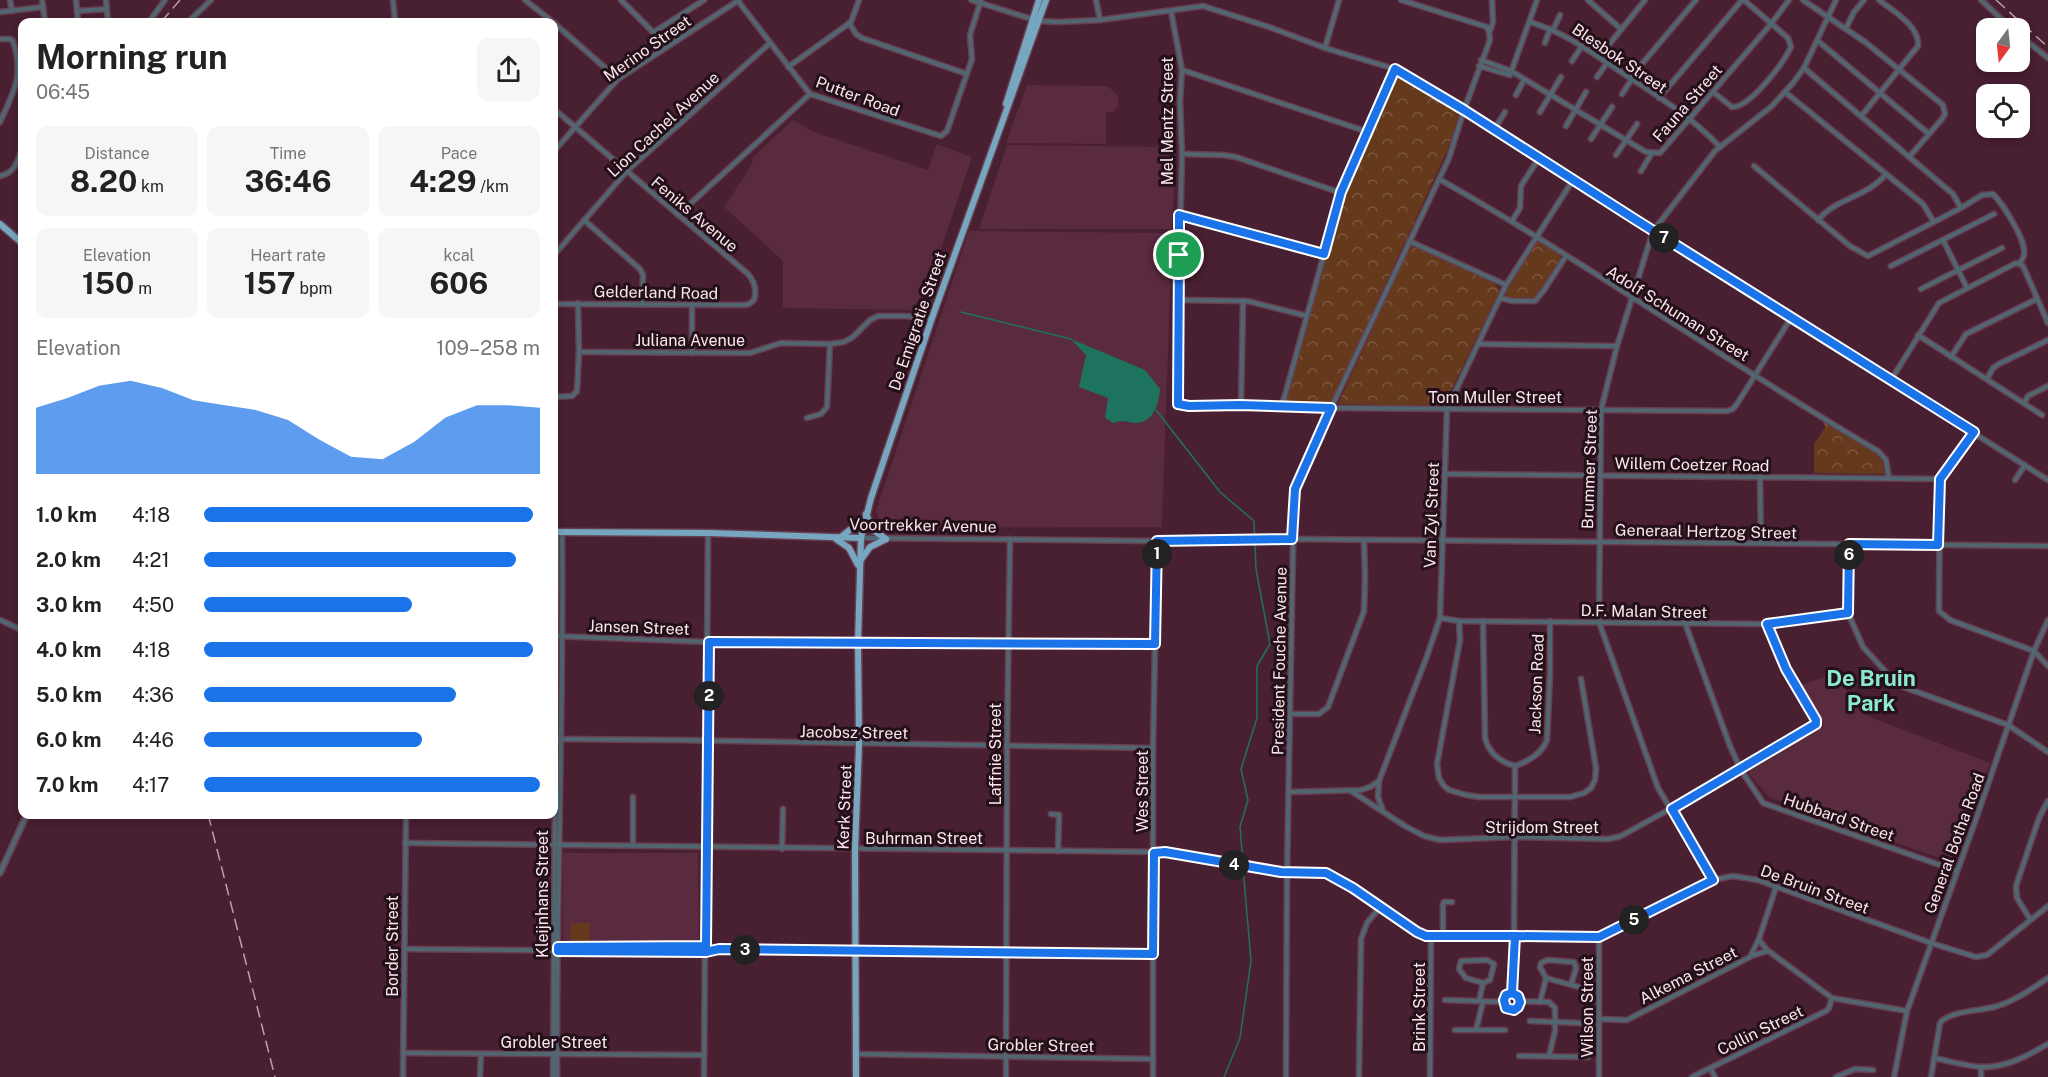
<!DOCTYPE html>
<meta charset="utf-8">
<style>
body{margin:0;font-family:"Public Sans",sans-serif;background:#f6f6f6;color:#222;height:100vh;display:flex;flex-direction:column;font-size:22px;white-space:nowrap}
*{box-sizing:border-box;margin:0}
p{font-size:20px;color:#767676}
.icon{flex:none;width:33px;height:33px;fill:none;stroke:currentColor;stroke-width:2;stroke-linecap:round;stroke-linejoin:round}
.map{position:relative;flex:1;overflow:hidden}
.side{position:absolute;left:18px;top:18px;width:540px;height:801px;display:flex;flex-direction:column;background:#fff;border-radius:12px;box-shadow:0 3px 9px #0003}
.side>*{flex:none}
.needle{width:39px;rotate:195deg}
.buttons{position:absolute;left:1976px;top:18px;display:grid;gap:12px}
.buttons a{display:grid;place-items:center;width:54px;height:54px;border-radius:12px;background:#fff;box-shadow:0 3px 9px #0003;font-size:30px}
.pin{position:absolute;display:grid;place-items:center;width:51px;height:51px;color:#fff;margin:-26px;border:3px solid #fff;border-radius:50%;box-shadow:0 2px 6px #0007}
.km{position:absolute;width:30px;height:30px;margin:-15px;border-radius:50%;background:#222;color:#fff;font-size:16px;line-height:30px;text-align:center}
.round{display:grid;place-items:center;flex:none;width:63px;height:63px;border-radius:12px;background:#f6f6f6}
.overview{display:flex;align-items:center;justify-content:space-between;height:102px;padding:0 18px}
h1{font-size:33px;font-weight:700;line-height:45px}
.figures{display:grid;grid-template-columns:repeat(3,1fr);gap:9px;height:102px;padding:6px 18px}
.figures div{display:grid;align-content:center;border-radius:12px;background:#f6f6f6;text-align:center}
.figures b{font-size:30px;font-weight:700}
.figures small{font-size:16px;font-weight:400}
.figures p{font-size:16px}
.chart{height:168px;padding:12px 18px}
.chart p{display:flex;justify-content:space-between}
.chart svg{width:100%;height:108px;margin-top:6px;fill:#1a73e8;opacity:.7}
ul{padding:0 18px;list-style:none;font-size:20px}
li{display:grid;grid-template-columns:96px 72px 1fr;align-items:center;height:45px}
li i{height:15px;border-radius:8px;background:#1a73e8}
.map>svg:first-child{display:block}
.built{fill:#5a2a3f}
.green{fill:#653a1c}
.park{fill:url(#park-crowns)}
.water{fill:#1e735f}
.lines{fill:none;stroke-linecap:round;stroke-linejoin:round}
.stream{stroke:#1e735f;stroke-width:1.5}
.minor-casing{stroke:#663f50;stroke-width:7}
.tertiary-casing{stroke:#663f50;stroke-width:8}
.trunk-casing{stroke:#663f50;stroke-width:9}
.minor{stroke:#526672;stroke-width:4}
.tertiary{stroke:#526672;stroke-width:4.5}
.trunk{stroke:#77a6c0;stroke-width:6}
.rail{stroke:#bea0ac;stroke-width:1.5;stroke-dasharray:12 6;stroke-linecap:butt}
.route-casing{stroke:#fff;stroke-width:12}
.route{stroke:#1a73e8;stroke-width:8}
.labels{text-anchor:middle;stroke-width:6;stroke-linejoin:round;paint-order:stroke}
.street-label{font-size:16px;fill:#fce5ed;stroke:#231019}
.district-label{font-size:22px;font-weight:bold;fill:#8aeacf;stroke:#231019}
</style>
<div class="map">
<svg width="2048" height="1077" viewBox="0 0 2048 1077">
<defs>
<pattern id="park-crowns" width="20" height="18" patternUnits="userSpaceOnUse" patternTransform="scale(1.5)"><rect width="20" height="18" fill="#653a1c"/><path d="M2 6a3 3 0 1 1 6 0M12 15a3 3 0 1 1 6 0" fill="none" stroke="#7c563d"/></pattern>
</defs>
<rect width="100%" height="100%" fill="#491f32"/>
<!-- built -->
<g class="built">
<polygon points="1027,85 1107,86 1117,94 1119,105 1114,112 1106,112 1106,144 1006,143"/>
<polygon points="793,120 814,132 928,170 937,144 972,157 929,285 911,310 783,308 783,261 724,207 751,166 753,157"/>
<polygon points="1007,145 1176,147 1172,229 979,229"/>
<polygon points="969,231 1172,233 1162,527 883,528 876,511"/>
<polygon points="1833,674 1865,715 1990,763 1956,860 1950,862 1769,797 1749,774 1749,770 1824,726 1798,686"/>
<polygon points="563,853 698,853 699,943 563,943"/>
</g>
<!-- green -->
<polygon class="green" points="571,923 590,923 590,945 570,945"/>
<!-- park -->
<g class="park">
<polygon points="1398,75 1456,110 1459,116 1447,151 1331,402 1289,403 1286,399 1342,195 1392,80"/>
<polygon points="1538,241 1559,254 1561,259 1535,298 1531,300 1509,298 1505,293 1508,285"/>
<polygon points="1411,245 1493,283 1500,290 1445,403 1439,406 1338,404"/>
<polygon points="1823,420 1879,454 1882,459 1885,474 1814,473 1814,444 1825,428"/>
</g>
<!-- water -->
<path class="water" d="M1071,339L1145,370L1160,389C1159,402 1154,422 1137,423C1127,423 1124,419 1113,423L1105,418L1108,398L1079,387L1086,355Z"/>
<g class="lines">
<!-- stream -->
<g class="stream">
<polyline points="961,312 1071,339"/>
<polyline points="1156,410 1220,492 1254,521 1256,569 1270,644 1257,666 1257,718 1241,769 1248,800 1240,827 1243,863"/>
<polyline points="1224,1077 1240,1038 1251,961 1243,868"/>
</g>
<defs>
<g id="minor">
<polyline points="10,0 12,11"/>
<polyline points="42,0 45,22"/>
<polyline points="76,0 78,22"/>
<polyline points="106,0 108,22"/>
<polyline points="393,0 395,22"/>
<polyline points="525,0 553,22"/>
<polyline points="621,0 667,46"/>
<polyline points="971,0 1038,21 1058,22 1100,20 1203,6 1269,27 1325,48 1395,69 1464,110 1636,220 2048,480"/>
<polyline points="1096,0 1100,20"/>
<polyline points="1401,0 1487,27 1489,32"/>
<polyline points="1588,0 1621,29"/>
<polyline points="1803,0 1865,42 1943,105 1945,114 1942,119 1910,156"/>
<polyline points="1981,0 2011,28"/>
<polyline points="738,1 810,94 941,136 947,131 972,59 970,35 981,0"/>
<polyline points="77,11 106,9"/>
<polyline points="1171,11 1182,70 1180,101 1182,154 1176,397 1179,405 1331,408 1727,411 1733,409 1737,404 1791,318"/>
<polyline points="0,12 43,7"/>
<polyline points="149,22 165,0"/>
<polyline points="188,22 211,0"/>
<path d="M1530,22C1568,34 1589,51 1621,72C1656,95 1692,117 1720,147"/>
<polyline points="554,23 618,79"/>
<polyline points="849,23 856,34 862,38 967,74"/>
<polyline points="1846,28 1854,12 1864,0"/>
<polyline points="1553,30 1560,15"/>
<polyline points="654,32 704,0"/>
<polyline points="2019,35 2048,58"/>
<path d="M0,39H10L13,41C24,76 14,91 0,122"/>
<polyline points="1818,41 1929,134"/>
<polyline points="1545,43 1550,29"/>
<polyline points="1325,48 1339,0"/>
<polyline points="1599,57 1645,0"/>
<polyline points="1481,60 1511,71 1646,152 1660,153 1771,24 1789,0"/>
<polyline points="1572,61 1582,46"/>
<polyline points="1479,66 1510,75"/>
<polyline points="788,67 851,22 859,0"/>
<polyline points="1804,68 1953,194 1961,208"/>
<polyline points="1182,70 1368,132"/>
<polyline points="1510,75 1537,0"/>
<polyline points="1597,77 1607,63"/>
<polyline points="1630,78 1696,0"/>
<path d="M1713,92L1732,107C1750,108 1784,62 1791,47L1788,38L1744,0"/>
<polyline points="1785,92 1923,204 1934,222"/>
<polyline points="1622,94 1632,79"/>
<polyline points="1516,95 1524,80"/>
<polyline points="1659,98 1742,0"/>
<path d="M554,109L748,274C755,282 757,290 754,300L749,304L744,305L554,304"/>
<polyline points="1540,112 1561,77"/>
<path d="M1862,115L1918,46C1920,26 1893,11 1879,0"/>
<polyline points="1566,126 1586,92"/>
<polyline points="1494,130 1505,112"/>
<polyline points="1591,139 1612,107"/>
<polyline points="554,151 618,79 739,0"/>
<polyline points="1182,154 1223,155 1236,157 1341,193"/>
<polyline points="1616,155 1637,124"/>
<path d="M1754,166L1850,246L1868,256L1961,208L1982,195L1993,194C2003,204 2023,236 2024,250C2025,255 2023,259 2020,263"/>
<polyline points="1641,171 1652,153"/>
<path d="M0,176C15,173 17,162 22,149"/>
<path d="M1439,179C1589,264 1729,364 1878,451L1886,460L1889,478"/>
<polyline points="678,215 810,94"/>
<polyline points="1179,215 1324,254"/>
<polyline points="584,220 640,269 643,275 642,303"/>
<path d="M1818,220C1836,198 1868,197 1886,174"/>
<polyline points="1512,221 1520,208 1521,186 1539,158"/>
<polyline points="1943,240 1967,288"/>
<polyline points="1409,241 1506,285"/>
<polyline points="554,255 627,171 770,43"/>
<polyline points="1891,266 1994,214"/>
<polyline points="1921,289 2002,248"/>
<polyline points="1500,298 1513,301 1535,301 1544,290 1566,256"/>
<polyline points="1178,300 1247,301 1307,316"/>
<polyline points="692,304 692,353"/>
<polyline points="1918,335 2042,415"/>
<polyline points="1478,344 1617,346"/>
<polyline points="579,352 750,353 781,343 830,344 844,342 853,337 870,320 878,316 904,316 932,318"/>
<polyline points="1951,357 1966,334 2037,299"/>
<polyline points="1987,379 1993,368 1999,364 2048,340"/>
<polyline points="1891,380 1939,303 2016,263 2023,266 2048,323"/>
<polyline points="554,397 572,396 577,391 579,352 578,303"/>
<polyline points="2024,403 2028,396 2048,386"/>
<polyline points="1241,405 1243,301"/>
<polyline points="1282,406 1341,193 1395,69"/>
<polyline points="807,418 821,414 827,407 830,344"/>
<polyline points="1974,432 1940,479 1939,611 1950,620 2034,651 2048,666"/>
<polyline points="1444,474 1940,479"/>
<polyline points="1760,476 1761,543"/>
<polyline points="2015,480 2025,465"/>
<polyline points="861,538 1157,541 1292,539 2048,546"/>
<polyline points="1849,544 1848,613 1863,647 1898,685 2008,725 2048,752"/>
<polyline points="1440,618 1459,621 1767,624 1848,613"/>
<polyline points="0,620 22,630"/>
<polyline points="1459,621 1460,640 1437,764 1439,778 1444,786 1449,790 1466,795 1479,797 1570,797 1584,793 1591,788 1595,780 1596,768 1581,679"/>
<path d="M1483,621L1485,738C1489,753 1500,762 1515,766"/>
<polyline points="1685,623 1730,746 1741,770 1763,803 1957,871"/>
<polyline points="554,636 709,642 1155,644"/>
<polyline points="1290,714 1319,714 1328,707 1364,611 1365,577 1364,540"/>
<polyline points="554,739 675,740 1153,748"/>
<path d="M1515,766C1529,761 1542,754 1547,740L1550,673V621"/>
<polyline points="1379,781 1378,797 1383,811"/>
<polyline points="1351,791 1405,826 1424,836 1440,840 1514,837 1609,839 1621,836 1741,770 1816,724 1816,720 1786,669 1767,624"/>
<polyline points="1290,792 1361,790 1370,787 1379,781 1427,656 1440,618 1447,409 1506,285 1573,180"/>
<polyline points="1051,814 1059,815 1058,851"/>
<polyline points="405,843 1165,852 1281,872 1326,873 1353,888 1417,932 1431,936 1599,937 1713,880 1733,876 1758,880 1931,943 1976,957 1987,955 2048,906"/>
<polyline points="633,845 633,797"/>
<polyline points="782,849 783,809"/>
<polyline points="1713,880 1658,788 1599,622 1601,410 1617,346 1653,231 1715,151 1772,106 1793,83 1804,68 1836,0"/>
<polyline points="2030,919 2017,898 2016,886 2039,818 2048,801"/>
<polyline points="1443,936 1443,904 1444,902 1452,902"/>
<polyline points="1759,940 1767,950 1832,998 1907,1011"/>
<polyline points="555,947 706,946 716,948"/>
<polyline points="404,949 706,952 719,949 1153,954"/>
<polyline points="1751,956 1767,951"/>
<polyline points="1571,985 1576,968 1574,962 1548,960 1541,963 1540,967 1546,978 1586,989"/>
<polyline points="1512,993 1514,936 1515,766"/>
<circle cx="1512" cy="1002" r="8"/>
<polyline points="1445,1000 1504,1002"/>
<polyline points="1479,1001 1483,983 1490,980 1494,964 1487,960 1461,961 1459,969 1466,978 1483,983"/>
<polyline points="1520,1001 1549,1002 1555,1008 1555,1031 1549,1056"/>
<polyline points="1540,1002 1546,978"/>
<polyline points="1599,1019 1627,1020 1750,957 1759,939 1776,887"/>
<polyline points="1530,1021 1580,1023"/>
<polyline points="1455,1030 1505,1030"/>
<polyline points="1476,1030 1483,1002"/>
<polyline points="404,1053 704,1055"/>
<polyline points="856,1054 1153,1059"/>
<polyline points="1519,1056 1588,1057"/>
<path d="M1934,1058C1949,1061 1966,1066 1981,1067C2006,1068 2027,1056 2048,1044"/>
<polyline points="1981,1067 1981,1077"/>
<polyline points="1710,1068 1715,1077"/>
<polyline points="403,1077 406,814"/>
<polyline points="480,1077 481,1054"/>
<polyline points="553,1077 557,532"/>
<path d="M557,1077C556,895 564,714 562,532"/>
<polyline points="704,1077 708,533"/>
<polyline points="1006,1077 1007,747 1010,539"/>
<polyline points="1153,1077 1153,748 1157,541"/>
<polyline points="1286,1077 1287,873 1294,493 1309,455 1449,158 1464,110 1490,40 1489,33 1493,22 1492,0"/>
<polyline points="1359,1077 1361,939 1367,923 1380,907"/>
<polyline points="1430,1077 1431,937"/>
<polyline points="1599,1077 1599,937"/>
<polyline points="1692,1077 1826,1011 1829,1008 1832,998"/>
<polyline points="1836,1077 1855,1069 1873,1070"/>
<polyline points="1894,1077 1907,1011 1975,822 2034,651 2048,620"/>
<path d="M1931,1077L1940,1023C1949,1011 1979,1011 1994,1007C2014,1002 2031,989 2048,978"/>
</g>
<polyline id="tertiary" points="0,873 27,814"/>
<g id="trunk">
<polyline points="1006,104 1039,0"/>
<polyline points="0,224 22,243"/>
<polyline points="866,514 873,530 886,539"/>
<polyline points="554,532 708,533 861,538"/>
<polyline points="841,537 863,519"/>
<polyline points="836,539 849,548 858,565"/>
<polyline points="860,561 870,547 886,539"/>
<polyline points="856,1077 855,850 859,744 858,642 861,538 871,498 932,318 1046,0"/>
</g>
</defs>
<!-- minor casing -->
<use href="#minor" class="minor-casing"/>
<!-- tertiary casing -->
<use href="#tertiary" class="tertiary-casing"/>
<!-- trunk casing -->
<use href="#trunk" class="trunk-casing"/>
<!-- minor -->
<use href="#minor" class="minor"/>
<!-- tertiary -->
<use href="#tertiary" class="tertiary"/>
<!-- trunk -->
<use href="#trunk" class="trunk"/>
<!-- rail -->
<g class="rail">
<polyline points="1996,0 2048,47"/>
<polyline points="161,22 180,0"/>
<polyline points="208,814 275,1077"/>
</g>
</g>
<g class="lines">
<defs>
<polyline id="route" points="1179,255 1178,404 1189,406 1240,405 1331,408 1295,489 1292,539 1157,541 1155,644 709,642 706,946 558,947 558,951 706,952 719,949 1153,954 1154,853 1165,852 1281,872 1326,873 1353,888 1417,932 1426,936 1515,936 1512,993 1518,996 1520,1002 1518,1007 1514,1010 1506,1008 1504,1000 1506,995 1512,993 1515,936 1599,937 1713,880 1672,809 1816,724 1816,720 1786,669 1767,624 1848,613 1849,544 1938,545 1940,479 1974,432 1636,220 1464,110 1395,69 1341,192 1324,254 1179,215 1179,255"/>
</defs>
<!-- route casing -->
<use href="#route" class="route-casing"/>
<!-- route -->
<use href="#route" class="route"/>
</g>
<g class="labels">
<!-- street labels -->
<g class="street-label">
<text transform="translate(647 48) rotate(-35)" y="6">Merino Street</text>
<text transform="translate(1620 58) rotate(34)" y="6">Blesbok Street</text>
<text transform="translate(858 96) rotate(20)" y="6">Putter Road</text>
<text transform="translate(1687 103) rotate(-49)" y="6">Fauna Street</text>
<text transform="translate(1167 121) rotate(-90)" y="6">Mel Mentz Street</text>
<text transform="translate(663 124) rotate(-43)" y="6">Lion Cachel Avenue</text>
<text transform="translate(695 214) rotate(40)" y="6">Feniks Avenue</text>
<text transform="translate(656 292) rotate(1)" y="6">Gelderland Road</text>
<text transform="translate(1678 313) rotate(32)" y="6">Adolf Schuman Street</text>
<text transform="translate(917 321) rotate(-71)" y="6">De Emigratie Street</text>
<text x="690" y="346">Juliana Avenue</text>
<text x="1495" y="403">Tom Muller Street</text>
<text transform="translate(1692 464) rotate(1)" y="6">Willem Coetzer Road</text>
<text transform="translate(1589 469) rotate(-88)" y="6">Brummer Street</text>
<text transform="translate(1431 515) rotate(-88)" y="6">Van Zyl Street</text>
<text transform="translate(923 525) rotate(1)" y="6">Voortrekker Avenue</text>
<text transform="translate(1706 531) rotate(1)" y="6">Generaal Hertzog Street</text>
<text transform="translate(1644 611) rotate(1)" y="6">D.F. Malan Street</text>
<text transform="translate(639 627) rotate(2)" y="6">Jansen Street</text>
<text transform="translate(1279 661) rotate(-89)" y="6">President Fouche Avenue</text>
<text transform="translate(1536 684) rotate(-88)" y="6">Jackson Road</text>
<text transform="translate(854 732) rotate(1)" y="6">Jacobsz Street</text>
<text transform="translate(995 754) rotate(-90)" y="6">Laffnie Street</text>
<text transform="translate(1142 791) rotate(-90)" y="6">Wes Street</text>
<text transform="translate(844 807) rotate(-88)" y="6">Kerk Street</text>
<text transform="translate(1839 817) rotate(19)" y="6">Hubbard Street</text>
<text x="1542" y="833">Strijdom Street</text>
<text x="924" y="844">Buhrman Street</text>
<text transform="translate(1954 843) rotate(-70)" y="6">General Botha Road</text>
<text transform="translate(1815 889) rotate(20)" y="6">De Bruin Street</text>
<text transform="translate(542 894) rotate(-90)" y="6">Kleijnhans Street</text>
<text transform="translate(392 946) rotate(-90)" y="6">Border Street</text>
<text transform="translate(1688 975) rotate(-27)" y="6">Alkema Street</text>
<text transform="translate(1419 1007) rotate(-90)" y="6">Brink Street</text>
<text transform="translate(1587 1007) rotate(-90)" y="6">Wilson Street</text>
<text transform="translate(1760 1030) rotate(-26)" y="6">Collin Street</text>
<text x="554" y="1048">Grobler Street</text>
<text transform="translate(1041 1045) rotate(1)" y="6">Grobler Street</text>
</g>
<!-- district labels -->
<g class="district-label">
<text x="1871" y="686">De Bruin<tspan x="1871" dy="25">Park</tspan></text>
</g>
</g>
</svg>
<div class="buttons">
<a><svg class="needle" viewBox="-14 -14 28 28"><path d="M0-13l5 13h-10z" fill="#e53935"/><path d="M0 13l5-13h-10z" fill="#767676"/></svg></a>
<a><svg class="icon" aria-label="locate" viewBox="0 0 24 24"><circle cx="12" cy="12" r="6"/><path d="M12 2v4M12 18v4M2 12h4M18 12h4"/></svg></a>
</div>
<div class="pin" style="left:1179px;top:255px;background:#1e9e55"><svg class="icon" aria-label="arrive" viewBox="0 0 24 24"><path d="M6 21V4h12l-3 4 3 4H6"/></svg></div>
<b class="km" style="left:1157px;top:554px">1</b>
<b class="km" style="left:709px;top:696px">2</b>
<b class="km" style="left:745px;top:950px">3</b>
<b class="km" style="left:1234px;top:865px">4</b>
<b class="km" style="left:1634px;top:920px">5</b>
<b class="km" style="left:1849px;top:555px">6</b>
<b class="km" style="left:1664px;top:238px">7</b>
<section class="side">
<div class="overview"><div><h1>Morning run</h1><p>06:45</p></div><a class="round"><svg class="icon" aria-label="share" viewBox="0 0 24 24"><path d="M12 15V3M7 8l5-5 5 5M5 13v7h14v-7"/></svg></a></div>
<div class="figures">
<div><p>Distance</p><b>8.20<small> km</small></b></div>
<div><p>Time</p><b>36:46</b></div>
<div><p>Pace</p><b>4:29<small> /km</small></b></div>
</div>
<div class="figures">
<div><p>Elevation</p><b>150<small> m</small></b></div>
<div><p>Heart rate</p><b>157<small> bpm</small></b></div>
<div><p>kcal</p><b>606</b></div>
</div>
<div class="chart"><p><span>Elevation</span>109–258 m</p>
<svg viewBox="0 0 160 44" preserveAspectRatio="none"><path d="M0 44V17L10 13L20 8L30 6L40 9L50 14L60 16L70 18L80 22L90 30L100 37L110 38L120 31L130 21L140 16L150 16L160 17V44z"/></svg>
</div>
<ul>
<li><b>1.0 km</b>4:18<i style="width:98%"></i></li>
<li><b>2.0 km</b>4:21<i style="width:93%"></i></li>
<li><b>3.0 km</b>4:50<i style="width:62%"></i></li>
<li><b>4.0 km</b>4:18<i style="width:98%"></i></li>
<li><b>5.0 km</b>4:36<i style="width:75%"></i></li>
<li><b>6.0 km</b>4:46<i style="width:65%"></i></li>
<li><b>7.0 km</b>4:17<i style="width:100%"></i></li>
</ul>
</section>
</div>
